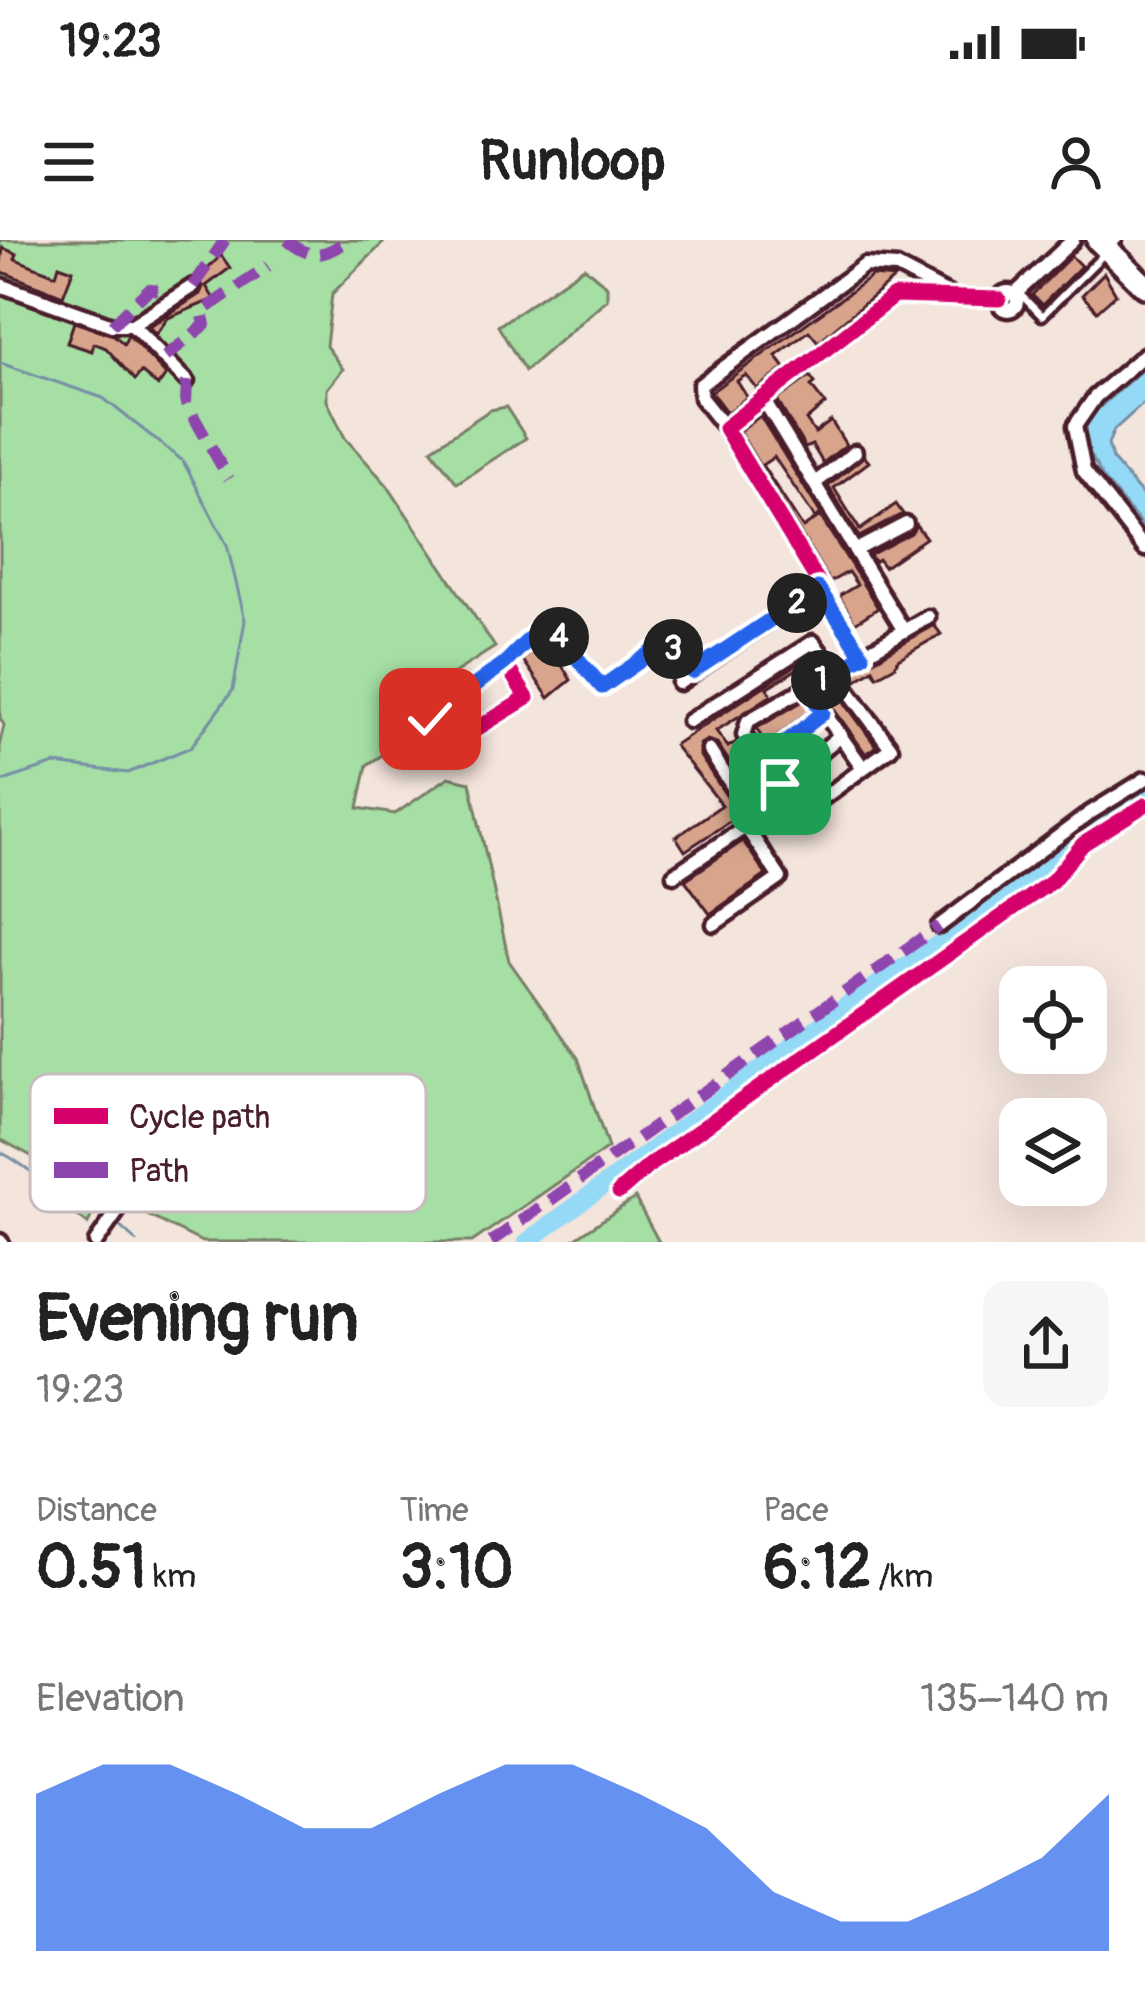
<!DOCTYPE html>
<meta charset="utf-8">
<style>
body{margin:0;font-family:Pangolin,sans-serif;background:#f6f6f6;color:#222;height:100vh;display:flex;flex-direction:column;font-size:45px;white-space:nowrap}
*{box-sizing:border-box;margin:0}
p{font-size:39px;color:#767676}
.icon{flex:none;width:66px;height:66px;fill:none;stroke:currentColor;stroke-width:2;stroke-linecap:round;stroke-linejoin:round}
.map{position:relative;height:1002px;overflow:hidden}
.sheet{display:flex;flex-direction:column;background:#fff;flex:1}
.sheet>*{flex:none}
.tools{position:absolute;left:999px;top:726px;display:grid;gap:24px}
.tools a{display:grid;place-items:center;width:108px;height:108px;border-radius:24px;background:#fff;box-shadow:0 12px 48px #0002;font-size:60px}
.pin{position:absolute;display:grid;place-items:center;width:102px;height:102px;color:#fff;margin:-51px;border-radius:24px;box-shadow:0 6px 18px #0006}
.km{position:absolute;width:60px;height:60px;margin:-30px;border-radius:50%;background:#222;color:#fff;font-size:33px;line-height:60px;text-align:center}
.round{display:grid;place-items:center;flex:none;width:126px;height:126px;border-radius:24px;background:#f6f6f6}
.head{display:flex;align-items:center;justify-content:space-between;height:204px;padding:0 36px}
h1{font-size:66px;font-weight:700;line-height:90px}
.metrics{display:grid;grid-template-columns:repeat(3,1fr);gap:18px;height:204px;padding:12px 36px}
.metrics div{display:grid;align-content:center}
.metrics b{font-size:60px;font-weight:700}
.metrics small{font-size:33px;font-weight:400}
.metrics p{font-size:33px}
.chart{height:336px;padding:24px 36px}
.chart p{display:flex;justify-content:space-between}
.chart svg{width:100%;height:216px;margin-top:12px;fill:#2563eb;opacity:.7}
.status{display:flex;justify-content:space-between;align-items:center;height:84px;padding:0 60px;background:#fff;direction:ltr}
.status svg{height:33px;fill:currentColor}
header{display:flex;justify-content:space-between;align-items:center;height:156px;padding:0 36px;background:#fff;font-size:54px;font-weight:700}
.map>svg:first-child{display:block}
.green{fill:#a5dfa4;stroke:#787f68;stroke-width:3}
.water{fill:#94daf6;stroke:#768fa5;stroke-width:3}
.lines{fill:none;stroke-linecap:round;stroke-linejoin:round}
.stream{stroke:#768fa5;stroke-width:3}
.river{stroke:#94daf6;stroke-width:18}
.building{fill:#d8a58c;stroke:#4a1f2b;stroke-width:3}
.lane-casing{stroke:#4a1f2b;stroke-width:15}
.street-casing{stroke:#4a1f2b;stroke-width:21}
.highway-casing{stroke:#4a1f2b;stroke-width:30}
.lane{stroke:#fff;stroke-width:6}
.street{stroke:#fff;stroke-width:12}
.highway{stroke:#fff;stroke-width:21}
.quiet{stroke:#8e44ad;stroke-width:12;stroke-dasharray:24 12;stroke-linecap:butt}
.cycleway-casing{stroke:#fff;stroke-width:22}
.cycleway{stroke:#d6006c;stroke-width:15}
.route-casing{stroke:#fff;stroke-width:24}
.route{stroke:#2563eb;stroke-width:15}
.key{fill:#fff;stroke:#c9bcbf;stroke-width:3}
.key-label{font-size:33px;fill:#4a1f2b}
</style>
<div class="status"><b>19:23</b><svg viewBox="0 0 49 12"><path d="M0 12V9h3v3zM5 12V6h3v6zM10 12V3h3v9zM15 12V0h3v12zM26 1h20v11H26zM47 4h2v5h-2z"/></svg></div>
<header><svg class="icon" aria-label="menu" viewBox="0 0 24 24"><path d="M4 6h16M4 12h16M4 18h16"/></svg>Runloop<svg class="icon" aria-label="person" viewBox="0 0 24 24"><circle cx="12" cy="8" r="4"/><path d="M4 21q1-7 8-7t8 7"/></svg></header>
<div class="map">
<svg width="1145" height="1002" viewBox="0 0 1145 1002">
<rect width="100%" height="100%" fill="#f3e4dc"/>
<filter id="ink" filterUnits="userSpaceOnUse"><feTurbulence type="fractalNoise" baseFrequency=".00833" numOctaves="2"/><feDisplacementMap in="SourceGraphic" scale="24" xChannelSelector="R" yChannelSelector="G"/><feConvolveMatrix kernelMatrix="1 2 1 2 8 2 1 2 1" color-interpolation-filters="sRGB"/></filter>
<g filter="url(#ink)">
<!-- green -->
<g class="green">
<polygon points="0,0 386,0 332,54 326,106 343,129 327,149 327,161 345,198 387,245 495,407 395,471 385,513 367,525 358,568 395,574 449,537 470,542 509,721 578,818 608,908 472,1002 202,1002 101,952 88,984 42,949 48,925 0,899 0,502 4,485 0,478"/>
<polygon points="584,27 607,46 607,59 525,131 498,86"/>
<polygon points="506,167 526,198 457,243 431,209 490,170"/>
<polygon points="635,958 659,1002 570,1002"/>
</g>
<!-- water -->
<polygon class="water" points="1145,127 1145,162 1114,190 1108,204 1112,219 1145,258 1145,289 1104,240 1082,199 1090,176"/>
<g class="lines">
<!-- stream -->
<g class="stream">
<polyline points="0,123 103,158 183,221 227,305 245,380 233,450 191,507 128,533 55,524 0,542"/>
<path d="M0,912C16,919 28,931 42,938C72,951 85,953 110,977"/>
<polyline points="117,984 137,1002"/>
</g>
<!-- river -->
<polyline class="river" points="527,1002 846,766 1005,659 1024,639 1145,553"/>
</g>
<!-- building -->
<g class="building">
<polygon points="3,8 17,14 15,19 56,35 59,25 73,30 63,56 0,31"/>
<polygon points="221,15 230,28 206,46 214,59 168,78 156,94 149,87 200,54 203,47 199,38"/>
<polygon points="1071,16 1081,26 1042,65 1032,55"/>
<polygon points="1104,33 1116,54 1097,71 1082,55"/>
<polygon points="872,36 895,38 818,102 809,91 776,116 785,128 757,149 746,135 737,141 747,157 727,173 711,152"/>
<polygon points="74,82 114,95 124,104 128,95 166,135 158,146 141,132 135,140 106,108 94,103 92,111 67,103"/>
<polygon points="810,136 815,143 811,146 825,164 806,180 815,193 831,181 846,205 823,223 812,205 805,208 777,160"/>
<polygon points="760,176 821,274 815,278 774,217 762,225 803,288 820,276 878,368 855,383 839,356 857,345 848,332 830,342 739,191"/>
<polygon points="864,216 869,222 834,248 860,290 896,264 903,274 859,297 828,246"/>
<polygon points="916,285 926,298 884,327 878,319 874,322 870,315 911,293"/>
<polygon points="934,385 941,394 898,419 895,426 877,436 873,429 855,441 850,434"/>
<polygon points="545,398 571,440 549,458 523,420"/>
<polygon points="810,416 813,419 767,448 772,455 716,491 728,507 736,502 775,554 758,566 717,503 707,500 700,504 700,516 739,575 685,611 676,597 722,565 674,505"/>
<polygon points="832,445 876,506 866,514 821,451"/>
<polygon points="803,461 810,470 765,505 757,488"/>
<polygon points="743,601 766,635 710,674 685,640"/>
</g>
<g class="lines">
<defs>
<polyline id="lane" points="1020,54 1042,76 1118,0"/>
<g id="street">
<polyline points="0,45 112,85 132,85 187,141"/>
<circle cx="1008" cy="61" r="9"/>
<polyline points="1014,55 1073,0"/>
<polyline points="132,85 193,46"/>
<polyline points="1145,114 1095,157 1075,186 1084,231 1145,309"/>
<polyline points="763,159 904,391"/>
<polyline points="725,188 701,158 700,145 865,25 897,27 948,54"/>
<polyline points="815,243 855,212"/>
<polyline points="856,310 906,284"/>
<polyline points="863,416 725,188 894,56 999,59"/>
<polyline points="505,423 431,477 447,507 527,458 505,423 546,382 601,447 667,402 692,432"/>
<polyline points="679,443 818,348"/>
<polyline points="806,447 863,528"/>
<polyline points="689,481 813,402 891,508 819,561 796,532 841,495"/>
<polyline points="709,510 755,581"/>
<polyline points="762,521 823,473"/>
<polyline points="789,556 744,495 748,481 928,377"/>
<polyline points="674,635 807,545"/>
<polyline points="714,684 780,638 746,587"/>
<polyline points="939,686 1090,573 1145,539"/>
<polyline points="619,952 650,925 1052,641 1083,604 1145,565"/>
<polyline points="0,1001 1,1002"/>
<polyline points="96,1002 127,958 157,955 196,931 227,933"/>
</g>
<polyline id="highway" points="1098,0 1145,46"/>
</defs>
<!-- lane casing -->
<use href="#lane" class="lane-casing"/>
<!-- street casing -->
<use href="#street" class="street-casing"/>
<!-- highway casing -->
<use href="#highway" class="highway-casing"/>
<!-- lane -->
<use href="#lane" class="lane"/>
<!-- street -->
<use href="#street" class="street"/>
<!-- highway -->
<use href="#highway" class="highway"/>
<!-- quiet -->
<g class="quiet">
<path d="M287,0C311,20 323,17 348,0"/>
<polyline points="193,46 225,0"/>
<polyline points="112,85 149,49 164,50"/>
<polyline points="165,117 205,85 202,71 268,26"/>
<polyline points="187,141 186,163 229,239"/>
<polyline points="491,1002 939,686"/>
</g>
<defs>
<g id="cycleway">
<polyline points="863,416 725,188 894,56 999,59"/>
<polyline points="505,423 431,477 447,507 527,458 505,423 546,382 601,447 667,402 692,432"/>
<polyline points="619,952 650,925 1052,641 1083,604 1145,565"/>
</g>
</defs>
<!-- cycleway casing -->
<use href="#cycleway" class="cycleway-casing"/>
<!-- cycleway -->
<use href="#cycleway" class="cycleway"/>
</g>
</g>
<g class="lines" filter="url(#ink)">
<defs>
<polyline id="route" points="430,479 505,423 546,382 602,447 667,402 692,432 818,348 863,416 806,447 823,473 762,521 780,544"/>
</defs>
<!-- route casing -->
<use href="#route" class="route-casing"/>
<!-- route -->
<use href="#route" class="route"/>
</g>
<!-- legend -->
<rect x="30" y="834" width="396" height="138" rx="18" class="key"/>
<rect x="54" y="868" width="54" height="16" fill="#d6006c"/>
<rect x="54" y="922" width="54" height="16" fill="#8e44ad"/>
<g class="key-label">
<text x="129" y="888">Cycle path</text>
<text x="129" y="942">Path</text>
</g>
</svg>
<div class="tools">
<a><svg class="icon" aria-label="locate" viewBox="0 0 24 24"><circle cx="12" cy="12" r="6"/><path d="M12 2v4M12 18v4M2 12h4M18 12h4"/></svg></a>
<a><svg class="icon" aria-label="layers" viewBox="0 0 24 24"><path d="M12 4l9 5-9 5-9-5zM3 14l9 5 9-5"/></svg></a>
</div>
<div class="pin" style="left:780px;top:544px;background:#1e9e55"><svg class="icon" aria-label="arrive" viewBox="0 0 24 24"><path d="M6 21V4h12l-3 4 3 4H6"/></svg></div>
<div class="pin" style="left:430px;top:479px;background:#d93025"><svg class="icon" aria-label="check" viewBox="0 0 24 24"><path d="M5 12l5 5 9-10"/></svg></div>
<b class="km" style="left:821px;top:440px">1</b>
<b class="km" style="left:797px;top:363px">2</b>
<b class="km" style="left:673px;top:409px">3</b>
<b class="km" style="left:559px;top:397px">4</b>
</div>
<section class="sheet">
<div class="head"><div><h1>Evening run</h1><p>19:23</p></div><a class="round"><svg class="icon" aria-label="share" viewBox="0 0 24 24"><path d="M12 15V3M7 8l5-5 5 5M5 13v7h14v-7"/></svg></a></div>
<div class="metrics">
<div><p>Distance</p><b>0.51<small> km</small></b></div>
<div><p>Time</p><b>3:10</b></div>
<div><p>Pace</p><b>6:12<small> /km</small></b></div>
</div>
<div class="chart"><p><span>Elevation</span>135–140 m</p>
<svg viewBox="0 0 160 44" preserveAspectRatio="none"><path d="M0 44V12L10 6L20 6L30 12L40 19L50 19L60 12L70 6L80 6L90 12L100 19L110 32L120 38L130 38L140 32L150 25L160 12V44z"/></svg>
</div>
</section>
